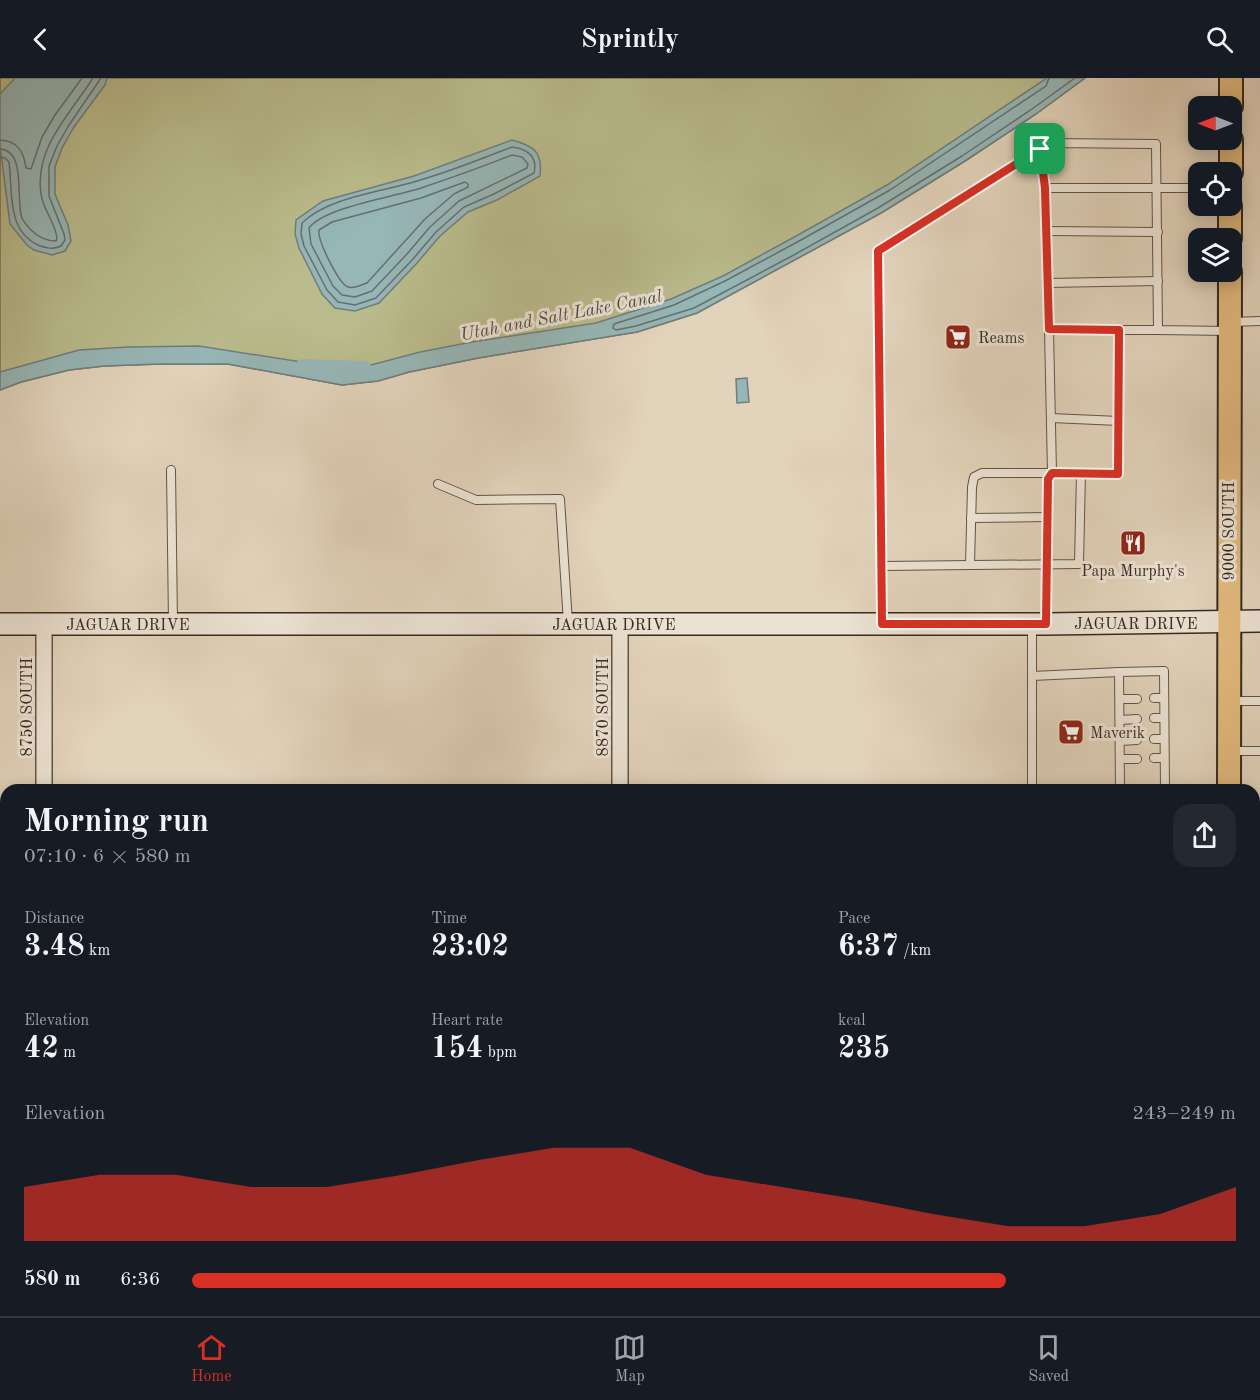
<!DOCTYPE html>
<meta charset="utf-8">
<style>
body{margin:0;font-family:"Old Standard TT",serif;background:#242831;color:#f1f3f6;height:100vh;display:flex;flex-direction:column;font-size:22px;white-space:nowrap}
*{box-sizing:border-box;margin:0}
p{font-size:20px;color:#9ea1a6}
.icon{flex:none;width:33px;height:33px;fill:none;stroke:currentColor;stroke-width:2;stroke-linecap:round;stroke-linejoin:round}
.map{position:relative;flex:1;overflow:hidden}
.details{position:absolute;left:0px;top:706px;width:1260px;height:532px;display:flex;flex-direction:column;background:#171b24;border-radius:18px 18px 0 0;box-shadow:0 3px 15px #0003}
.details>*{flex:none}
.needle{width:39px;rotate:270deg}
.controls{position:absolute;left:1188px;top:18px;display:grid;gap:12px}
.controls a{display:grid;place-items:center;width:54px;height:54px;border-radius:12px;background:#171b24;box-shadow:0 3px 15px #0003;font-size:30px}
.pin{position:absolute;display:grid;place-items:center;width:51px;height:51px;color:#fff;margin:-26px;border-radius:12px;box-shadow:0 3px 9px #0006}
.round{display:grid;place-items:center;flex:none;width:63px;height:63px;border-radius:18px;background:#242831}
.summary{display:flex;align-items:center;justify-content:space-between;height:102px;padding:0 24px}
h1{font-size:33px;font-weight:600;line-height:45px}
.metrics{display:grid;grid-template-columns:repeat(3,1fr);gap:9px;height:102px;padding:6px 24px}
.metrics div{display:grid;align-content:center}
.metrics b{font-size:30px;font-weight:600}
.metrics small{font-size:16px;font-weight:400}
.metrics p{font-size:16px}
.chart{height:168px;padding:12px 24px}
.chart p{display:flex;justify-content:space-between}
.chart svg{width:100%;height:108px;margin-top:6px;fill:#d93025;opacity:.7}
ul{padding:0 24px;list-style:none;font-size:20px}
li{display:grid;grid-template-columns:96px 72px 1fr;align-items:center;height:45px}
li i{height:15px;border-radius:8px;background:#d93025}
header{display:flex;justify-content:space-between;align-items:center;height:78px;padding:0 24px;background:#171b24;font-size:27px;font-weight:600}
.dock{display:flex;justify-content:space-around;align-items:center;height:84px;border-top:2px solid #363941;background:#171b24;font-size:16px;color:#9ea1a6}
.dock a{display:grid;justify-items:center;gap:3px}
.dock .active{color:#d93025}
.map>svg:first-child{display:block}
.green{fill:#b9bb8c;stroke:#787258;stroke-width:1.5}
.water{fill:#96b6b7;stroke:#707e7c;stroke-width:1.5}
.lines{fill:none;stroke-linecap:round;stroke-linejoin:round}
.shore{stroke:#66706d;stroke-width:1.5}
.canal{stroke:#96b6b7;stroke-width:16}
.lane-casing{stroke:#625449;stroke-width:10}
.street-casing{stroke:#625449;stroke-width:18}
.secondary-casing{stroke:#372a23;stroke-width:24}
.primary-casing{stroke:#372a23;stroke-width:26}
.lane{stroke:#ece2d3;stroke-width:8}
.street{stroke:#ece2d3;stroke-width:15}
.secondary{stroke:#ece2d3;stroke-width:21}
.primary{stroke:#e1ba7e;stroke-width:22}
.route-casing{stroke:#fff;stroke-width:12}
.route{stroke:#d93025;stroke-width:8}
.labels{text-anchor:middle;stroke-width:6;stroke-linejoin:round;paint-order:stroke}
.poi-label{font-size:16px;fill:#372a23;stroke:#ece2d3;text-anchor:start}
.street-label{font-size:16px;fill:#372a23;stroke:#ece2d3}
.water-label{font-size:18px;font-style:italic;fill:#4f4d48;stroke:#ece2d3}
</style>
<header><svg class="icon" aria-label="back" viewBox="0 0 24 24"><path d="M15 5l-7 7 7 7"/></svg>Sprintly<svg class="icon" aria-label="search" viewBox="0 0 24 24"><circle cx="10" cy="10" r="6"/><path d="M15 15l6 6"/></svg></header>
<div class="map">
<svg width="1260" height="1238" viewBox="0 0 1260 1238">
<rect width="100%" height="100%" fill="#e2d3bb"/>
<filter id="stains"><feTurbulence type="fractalNoise" baseFrequency=".00333" numOctaves="4"/><feColorMatrix values="0 0 0 0 .2 0 0 0 0 .09 0 0 0 0 .02 0 0 0 .5 -.17"/></filter>
<radialGradient id="worn" r=".72"><stop offset=".6" stop-color="#630" stop-opacity="0"/><stop offset="1" stop-color="#630" stop-opacity=".3"/></radialGradient>
<!-- green -->
<polygon class="green" points="0,0 1085,0 1036,36 965,83 881,135 697,235 637,254 478,280 409,294 378,303 342,307 228,286 160,286 104,288 69,292 21,304 0,312"/>
<!-- water -->
<g class="water">
<polygon points="15,0 107,0 105,7 74,49 62,70 55,89 55,116 68,147 71,163 65,173 52,177 34,172 27,167 10,146 0,68 0,16"/>
<polygon points="1047,0 1085,0 1036,36 965,83 881,135 697,235 637,254 478,280 409,294 378,303 342,307 228,286 160,286 104,288 69,292 21,304 0,312 0,294 79,272 128,269 199,268 340,290 371,287 420,274 472,264 596,245 671,221 723,198 798,157 887,107"/>
<path d="M512,62C534,68 543,74 540,98L497,122L468,134L440,158L417,185L379,225L355,233L335,230L322,216L299,170L295,156L296,142L323,123L414,98Z"/>
<polygon points="747,300 749,324 737,325 736,301"/>
</g>
<g class="lines">
<!-- shore -->
<g class="shore">
<polyline points="1049,0 1046,8 890,112 801,162 725,203 674,227 614,246 613,250 616,252 636,248 694,230 792,178 878,130 962,78 1032,31 1075,0"/>
<path d="M0,62C18,63 24,74 26,90L31,91L42,59L55,37L82,0"/>
<path d="M512,69C527,71 538,78 534,95L494,116L464,129L436,154L413,181L376,220L355,227L338,224L327,212L304,168L301,156L302,145C328,119 382,114 417,103C449,94 481,81 512,69Z"/>
<path d="M0,71C27,73 15,121 22,140C24,145 28,148 31,152C38,159 46,163 56,163L57,160C55,144 43,132 41,116C34,70 70,36 93,0"/>
<path d="M512,77L522,79L528,86L527,90L459,123L430,149L407,176L372,213L355,219L342,217L333,208L311,166L309,150C325,129 394,119 421,110C451,100 482,89 512,77Z"/>
<path d="M0,79L5,80L9,84C13,113 6,152 38,167C46,170 53,172 61,168L65,162L64,156L49,118V88L57,68L69,47L101,0"/>
<path d="M465,104L468,106V109L454,116L425,141L367,205C361,207 354,211 348,209C339,206 317,162 319,152L332,144L421,120Z"/>
</g>
<!-- canal -->
<polyline class="canal" points="303,289 364,291"/>
<defs>
<g id="lane">
<polyline points="1039,71 1045,110 1198,110"/>
<polyline points="1045,110 1049,251 1119,252"/>
<polyline points="1046,153 1158,154"/>
<polyline points="1047,205 1158,203"/>
<polyline points="1232,244 1260,243"/>
<polyline points="1051,340 1119,343"/>
<polyline points="171,392 173,545"/>
<polyline points="438,406 476,422 560,421 568,545"/>
<polyline points="971,440 1047,439"/>
<polyline points="970,487 972,409 974,399 982,395 1052,395 1049,251"/>
<polyline points="882,488 1079,486 1081,395 1118,396 1119,252 1158,252"/>
<polyline points="882,544 878,173 1050,65 1156,66 1158,252 1228,253"/>
<polyline points="1032,546 1032,712"/>
<polyline points="1046,546 1048,401 1052,395 1081,395"/>
<polyline points="1032,598 1119,594"/>
<polyline points="1154,620 1164,620"/>
<polyline points="1120,621 1137,621"/>
<polyline points="1233,623 1260,623"/>
<polyline points="1154,640 1164,640"/>
<polyline points="1120,642 1137,641"/>
<polyline points="1154,661 1164,661"/>
<polyline points="1120,663 1137,662"/>
<polyline points="1232,673 1260,673"/>
<polyline points="1154,680 1164,680"/>
<polyline points="1120,681 1137,681"/>
<polyline points="1120,712 1119,594 1164,593 1165,712"/>
<polyline points="1254,769 1260,769"/>
<polyline points="1254,952 1260,952"/>
<polyline points="0,1031 6,1032"/>
<polyline points="1157,1233 1161,1238"/>
</g>
<g id="street">
<polyline points="44,546 44,712"/>
<polyline points="620,546 620,712"/>
<polyline points="1254,1153 1260,1153"/>
<polyline points="46,1233 46,1238"/>
<polyline points="621,1233 621,1238"/>
</g>
<polyline id="secondary" points="0,546 1046,546 1260,543"/>
<g id="primary">
<polyline points="1231,28 1231,0"/>
<polyline points="1231,94 1231,62"/>
<polyline points="1230,160 1230,128"/>
<polyline points="1229,712 1230,194"/>
<polyline points="1230,1233 1230,1238"/>
</g>
</defs>
<!-- lane casing -->
<use href="#lane" class="lane-casing"/>
<!-- street casing -->
<use href="#street" class="street-casing"/>
<!-- secondary casing -->
<use href="#secondary" class="secondary-casing"/>
<!-- primary casing -->
<use href="#primary" class="primary-casing"/>
<!-- lane -->
<use href="#lane" class="lane"/>
<!-- street -->
<use href="#street" class="street"/>
<!-- secondary -->
<use href="#secondary" class="secondary"/>
<!-- primary -->
<use href="#primary" class="primary"/>
</g>
<g class="lines">
<defs>
<polygon id="route" points="1040,71 1045,110 1049,251 1119,252 1118,396 1052,395 1048,401 1046,546 882,546 878,173"/>
</defs>
<!-- route casing -->
<use href="#route" class="route-casing"/>
<!-- route -->
<use href="#route" class="route"/>
</g>
<!-- icons -->
<defs>
<symbol id="supermarket-square" viewBox="-11 -11 22 22"><rect x="-9" y="-9" width="18" height="18" rx="4" fill="#8f2418" stroke="#ece2d3"/><path d="M-6-5.5h2.5l.6 2H6L4.5 2H-2.5L-4.4-4H-6ZM-1.5 3.2a1.3 1.3 0 1 0 .1 0ZM3 3.2a1.3 1.3 0 1 0 .1 0Z" fill="#fff"/></symbol>
<symbol id="restaurant-square" viewBox="-11 -11 22 22"><rect x="-9" y="-9" width="18" height="18" rx="4" fill="#8f2418" stroke="#ece2d3"/><path d="M-5-6h1v4h1v-4h1v4h1v-4h1v5L-1.5 .5V6h-2V.5L-5-1ZM5-6V6H3V1.5H1.5Q1.5-4 5-6Z" fill="#fff"/></symbol>
</defs>
<g fill-rule="evenodd">
<use href="#supermarket-square" x="943" y="244" width="30" height="30"/>
<use href="#restaurant-square" x="1118" y="450" width="30" height="30"/>
<use href="#supermarket-square" x="1056" y="639" width="30" height="30"/>
</g>
<g class="labels">
<!-- poi labels -->
<g class="poi-label">
<text x="978" y="265">Reams</text>
<text x="1133" y="498" text-anchor="middle">Papa Murphy's</text>
<text x="1090" y="660">Maverik</text>
</g>
<!-- street labels -->
<g class="street-label">
<text transform="translate(1228 453) rotate(-90)" y="6">9000 SOUTH</text>
<text x="1136" y="551">JAGUAR DRIVE</text>
<text x="128" y="552">JAGUAR DRIVE</text>
<text x="614" y="552">JAGUAR DRIVE</text>
<text transform="translate(26 629) rotate(-90)" y="6">8750 SOUTH</text>
<text transform="translate(602 629) rotate(-90)" y="6">8870 SOUTH</text>
</g>
<!-- water labels -->
<g class="water-label">
<text transform="translate(561 237) rotate(-11)" y="6">Utah and Salt Lake Canal</text>
</g>
</g>
<rect width="100%" height="100%" filter="url(#stains)"/>
<rect width="100%" height="100%" fill="url(#worn)"/>
</svg>
<div class="controls">
<a><svg class="needle" viewBox="-14 -14 28 28"><path d="M0-13l5 13h-10z" fill="#e53935"/><path d="M0 13l5-13h-10z" fill="#9ea1a6"/></svg></a>
<a><svg class="icon" aria-label="locate" viewBox="0 0 24 24"><circle cx="12" cy="12" r="6"/><path d="M12 2v4M12 18v4M2 12h4M18 12h4"/></svg></a>
<a><svg class="icon" aria-label="layers" viewBox="0 0 24 24"><path d="M12 4l9 5-9 5-9-5zM3 14l9 5 9-5"/></svg></a>
</div>
<div class="pin" style="left:1040px;top:71px;background:#1e9e55"><svg class="icon" aria-label="arrive" viewBox="0 0 24 24"><path d="M6 21V4h12l-3 4 3 4H6"/></svg></div>
<section class="details">
<div class="summary"><div><h1>Morning run</h1><p>07:10 · 6 × 580 m</p></div><a class="round"><svg class="icon" aria-label="share" viewBox="0 0 24 24"><path d="M12 15V3M7 8l5-5 5 5M5 13v7h14v-7"/></svg></a></div>
<div class="metrics">
<div><p>Distance</p><b>3.48<small> km</small></b></div>
<div><p>Time</p><b>23:02</b></div>
<div><p>Pace</p><b>6:37<small> /km</small></b></div>
</div>
<div class="metrics">
<div><p>Elevation</p><b>42<small> m</small></b></div>
<div><p>Heart rate</p><b>154<small> bpm</small></b></div>
<div><p>kcal</p><b>235</b></div>
</div>
<div class="chart"><p><span>Elevation</span>243–249 m</p>
<svg viewBox="0 0 160 44" preserveAspectRatio="none"><path d="M0 44V22L10 17L20 17L30 22L40 22L50 17L60 11L70 6L80 6L90 17L100 22L110 27L120 33L130 38L140 38L150 33L160 22V44z"/></svg>
</div>
<ul>
<li><b>580 m</b>6:36<i style="width:78%"></i></li>
</ul>
</section>
</div>
<nav class="dock">
<a class="active"><svg class="icon" aria-label="home" viewBox="0 0 24 24"><path d="M3 11l9-7 9 7M6 9v11h12V9"/></svg>Home</a>
<a><svg class="icon" aria-label="map" viewBox="0 0 24 24"><path d="M3 6l6-2 6 2 6-2v14l-6 2-6-2-6 2zM9 4v14M15 6v14"/></svg>Map</a>
<a><svg class="icon" aria-label="saved" viewBox="0 0 24 24"><path d="M7 4h10v16l-5-4-5 4z"/></svg>Saved</a>
</nav>
